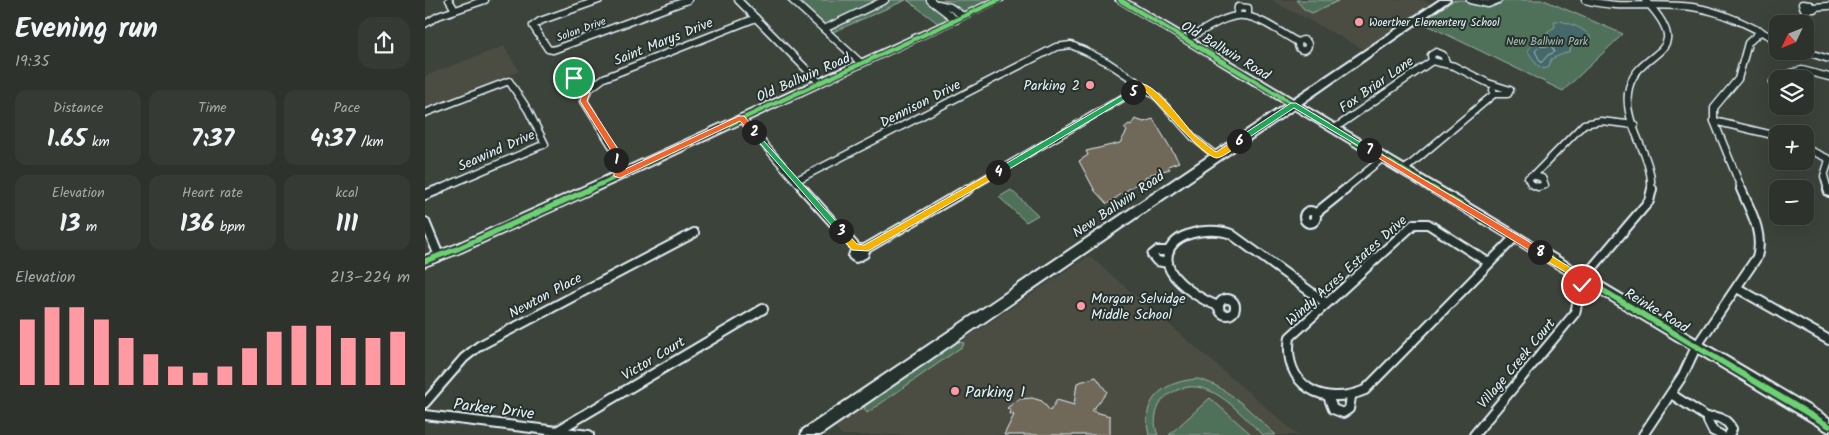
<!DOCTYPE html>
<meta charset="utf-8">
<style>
body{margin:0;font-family:Kalam,sans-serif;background:#353a34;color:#f1f3f6;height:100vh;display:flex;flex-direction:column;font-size:19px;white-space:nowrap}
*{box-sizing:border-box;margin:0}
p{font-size:16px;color:#a7aaa9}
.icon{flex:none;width:28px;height:28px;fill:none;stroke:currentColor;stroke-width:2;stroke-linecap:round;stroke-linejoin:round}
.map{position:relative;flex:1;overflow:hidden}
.panel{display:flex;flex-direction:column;background:#2d322c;width:425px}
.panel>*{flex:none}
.needle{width:32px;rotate:227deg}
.buttons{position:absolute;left:1344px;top:15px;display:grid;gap:10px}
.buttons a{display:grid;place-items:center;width:45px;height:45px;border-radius:10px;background:#2d322c;box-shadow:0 5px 20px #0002,0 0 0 1px #484d48;font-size:25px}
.pin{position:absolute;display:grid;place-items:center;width:42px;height:42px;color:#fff;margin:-21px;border:2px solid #fff;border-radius:50%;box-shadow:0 1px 5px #0007}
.km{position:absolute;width:25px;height:25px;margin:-12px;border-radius:50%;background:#222;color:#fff;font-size:14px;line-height:25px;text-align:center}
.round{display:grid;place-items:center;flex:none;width:52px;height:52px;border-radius:15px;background:#353a34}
.summary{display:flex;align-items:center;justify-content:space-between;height:85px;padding:0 15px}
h1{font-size:28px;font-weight:700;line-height:38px}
.figures{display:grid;grid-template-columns:repeat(3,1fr);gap:8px;height:85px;padding:5px 15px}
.figures div{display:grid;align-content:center;border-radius:12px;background:#353a34;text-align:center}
.figures b{font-size:25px;font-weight:700}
.figures small{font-size:14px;font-weight:400}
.figures p{font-size:14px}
.chart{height:140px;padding:10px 15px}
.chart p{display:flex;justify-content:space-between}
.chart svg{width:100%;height:90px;margin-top:5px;stroke:#ff9aa2;stroke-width:6}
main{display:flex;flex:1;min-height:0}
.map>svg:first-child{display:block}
.built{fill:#4c4e43}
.green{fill:#50715a;stroke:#9cb1a9}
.water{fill:#446868;stroke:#869fa2}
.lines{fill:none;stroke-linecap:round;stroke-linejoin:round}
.shore{stroke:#a6babe;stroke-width:1}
.building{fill:#706858;stroke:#e8f1f8}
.street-far1-casing{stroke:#e8f1f8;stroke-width:9}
.street-casing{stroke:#e8f1f8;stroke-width:12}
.secondary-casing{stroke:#e8f1f8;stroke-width:4}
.street-far1{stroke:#26332d;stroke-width:6}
.street{stroke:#26332d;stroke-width:8}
.secondary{fill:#26332d;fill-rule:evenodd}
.cycleway-far1-casing{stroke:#26332d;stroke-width:7}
.cycleway-casing{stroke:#26332d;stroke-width:9}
.cycleway-far1{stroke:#6cd273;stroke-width:4.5}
.cycleway{stroke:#6cd273;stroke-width:5.5}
.split-1{fill:#f0652b;stroke:#fff}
.split-2{fill:#f0652b;stroke:#fff}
.split-3{fill:#22a559;stroke:#fff}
.split-4{fill:#f5b400;stroke:#fff}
.split-5{fill:#22a559;stroke:#fff}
.split-6{fill:#f5b400;stroke:#fff}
.split-7{fill:#22a559;stroke:#fff}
.split-8{fill:#f0652b;stroke:#fff}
.split-9{fill:#f5b400;stroke:#fff}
.poi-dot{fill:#ff9aa2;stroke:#26332d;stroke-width:2}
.labels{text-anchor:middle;stroke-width:4;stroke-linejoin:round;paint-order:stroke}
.far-poi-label{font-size:11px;fill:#e8f1f8;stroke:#26332d;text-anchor:start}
.far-street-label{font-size:11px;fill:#e8f1f8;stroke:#26332d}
.far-park-label{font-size:11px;fill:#abbeb9;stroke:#26332d}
.street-label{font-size:14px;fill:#e8f1f8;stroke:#26332d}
.poi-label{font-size:14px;fill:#e8f1f8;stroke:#26332d;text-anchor:end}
.near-poi-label{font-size:16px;fill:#e8f1f8;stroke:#26332d;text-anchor:start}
.near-street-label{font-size:16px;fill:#e8f1f8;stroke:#26332d}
</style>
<main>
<section class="panel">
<div class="summary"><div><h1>Evening run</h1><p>19:35</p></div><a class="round"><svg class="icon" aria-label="share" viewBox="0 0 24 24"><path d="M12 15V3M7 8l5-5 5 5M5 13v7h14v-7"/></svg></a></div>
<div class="figures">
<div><p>Distance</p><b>1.65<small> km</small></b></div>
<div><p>Time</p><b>7:37</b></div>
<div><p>Pace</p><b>4:37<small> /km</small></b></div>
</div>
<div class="figures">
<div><p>Elevation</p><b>13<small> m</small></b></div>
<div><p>Heart rate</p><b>136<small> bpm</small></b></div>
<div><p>kcal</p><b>111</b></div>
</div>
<div class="chart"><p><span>Elevation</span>213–224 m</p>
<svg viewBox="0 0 160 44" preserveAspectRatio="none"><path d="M5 44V12M15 44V6M25 44V6M35 44V12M45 44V21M55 44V29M65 44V35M75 44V38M85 44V35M95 44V26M105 44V18M115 44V15M125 44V15M135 44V21M145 44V21M155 44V18"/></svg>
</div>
</section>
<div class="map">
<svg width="1404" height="435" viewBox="0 0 1404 435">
<rect width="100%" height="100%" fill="#3c433a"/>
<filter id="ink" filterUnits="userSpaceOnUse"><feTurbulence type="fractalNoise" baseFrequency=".02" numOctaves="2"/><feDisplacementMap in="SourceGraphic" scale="10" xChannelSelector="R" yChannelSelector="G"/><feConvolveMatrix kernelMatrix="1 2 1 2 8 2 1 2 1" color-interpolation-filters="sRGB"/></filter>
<g filter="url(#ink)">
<!-- built -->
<g class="built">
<polygon points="846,0 997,0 1007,4 940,50"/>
<polygon points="79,46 94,71 0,108 0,76"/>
<polygon points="664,256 873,435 416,435 410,426"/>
</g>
<!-- green -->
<g class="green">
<polygon points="372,0 481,0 408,32"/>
<polygon points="482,0 566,0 514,24"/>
<polygon points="871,0 913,0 913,1 887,13 879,9"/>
<polygon points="1029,0 1119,0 1198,34 1138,91 996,22"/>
<polygon points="586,190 613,215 601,222 574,197"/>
<polygon points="530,341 539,343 538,346 442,413 439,408 442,401"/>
<path d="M773,379C805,387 827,414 851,435H838C817,416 787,377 755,389C747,392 741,395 736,402C730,412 728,424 733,435H724C715,399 739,381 773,379Z"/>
<polygon points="785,398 827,435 744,435"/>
</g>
<!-- water -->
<path class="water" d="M1129,21C1139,20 1162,29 1166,38L1147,42L1145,51L1126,59L1124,67L1119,69L1112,65L1102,50L1112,42L1127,41L1122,32L1130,27Z"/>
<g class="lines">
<!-- shore -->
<polygon class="shore" points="1126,46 1130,52 1123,55 1116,63 1110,51 1114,47"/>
</g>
<!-- building -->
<g class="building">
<polygon points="710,119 719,122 728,119 754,162 743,166 745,169 726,174 682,204 670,191 654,161 663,155 661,151 695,143 702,131 699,128 704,124 706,125"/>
<polygon points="671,377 682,392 667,411 685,416 685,435 579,435 589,415 585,414 586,411 582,408 594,399 607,398 617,401 625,411 632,400 649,405 652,383"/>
</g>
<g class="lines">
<defs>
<g id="street-far1">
<polyline points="24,0 30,10"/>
<polyline points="174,0 115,21 108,26 123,49 128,50 263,0"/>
<polyline points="313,0 394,82"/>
<polyline points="367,0 436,63"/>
<polyline points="505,0 531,20"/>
<polyline points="1045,0 1063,4 1073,0"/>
<path d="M1160,0C1195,10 1231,2 1267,7C1297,11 1325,26 1352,40"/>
<path d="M1220,0C1276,60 1209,46 1203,93C1199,127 1229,156 1226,190"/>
<polyline points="513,4 525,7 538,16"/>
<polygon points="1377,4 1385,5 1389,9 1379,9"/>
<polyline points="1388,7 1404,6"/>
<polyline points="812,13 813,7 823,8 823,13"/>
<polyline points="0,24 13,16 60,0"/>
<polyline points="399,29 460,0"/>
<circle cx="878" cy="45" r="5"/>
<path d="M761,40C817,7 817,8 872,42"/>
<polyline points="1378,51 1404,59"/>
<polyline points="1007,61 1006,55 1011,52 1018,55 1021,62"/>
<polyline points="1362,79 1365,73 1377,70 1404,77"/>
<polyline points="1352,82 1348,82 1352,87"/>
<polyline points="162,92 142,86 141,83 151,78 171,82"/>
<polyline points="0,113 84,81 103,110 120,144 12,190"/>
<polyline points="316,118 379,190"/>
<polyline points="1289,121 1352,136"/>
<polyline points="910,128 1007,61 1029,66 1063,83 1085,90 1083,94 1069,94"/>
<polyline points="1380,148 1404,159"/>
<polyline points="979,170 1069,94 1068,90"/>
<polygon points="1107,175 1117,178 1120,185 1113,187 1106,184 1103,178"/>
<polyline points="1109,175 1159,124 1176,121 1210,125"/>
<polyline points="193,176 189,149 159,101 163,90 179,78 331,18"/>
<polyline points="372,180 631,47 646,45 660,51 682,62 718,86 733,98 769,138 791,156"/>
<polyline points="541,190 718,86"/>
<polyline points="919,190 958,158"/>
<polyline points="1317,190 1289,121 1289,108 1313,79 1323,43 1336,31"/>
<polyline points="1403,190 1399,176 1404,160"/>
</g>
<g id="street">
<polyline points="378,189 432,249 440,249 543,189"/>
<polyline points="1403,189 1404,192"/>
<polyline points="0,195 15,189"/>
<circle cx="885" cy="217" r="6"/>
<polyline points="890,214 921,189"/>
<polyline points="0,222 14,256"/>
<polyline points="431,248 428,256 431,258 439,254 440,249"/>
<polyline points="743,263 732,261 727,255 732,251 744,251"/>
<path d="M1064,263L1003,224H989L865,337C857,385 898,408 940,390L1090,237"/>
<polyline points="1312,288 1404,340"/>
<circle cx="802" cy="307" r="8"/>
<path d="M793,306C777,300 747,282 743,264C737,232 786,226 806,234L901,303"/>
<polyline points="1246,394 1283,418"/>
<polyline points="903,396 908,409 918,413 924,409 926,397"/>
<polyline points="0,403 39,358 54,346 269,233"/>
<polyline points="0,415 164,435"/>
<polyline points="132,431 338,309"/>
<polyline points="1049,435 1150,313 1158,279 1224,201 1227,189"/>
<path d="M1218,435L1258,375L1271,347L1332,257C1339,233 1325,210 1316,189"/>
<path d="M1296,435L1288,431L1283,421L1285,417C1295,416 1302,420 1307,429L1304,435"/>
</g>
<g id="secondary">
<polygon points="567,0 578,0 197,179 36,252 0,266 0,256 28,246 189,173"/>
<polygon points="691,0 701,0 868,99 1015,0 1025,0 876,104 1404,418 1404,432 869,109 395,435 376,435 378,430 861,104"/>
</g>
</defs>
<!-- street-far1 casing -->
<use href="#street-far1" class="street-far1-casing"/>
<!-- street casing -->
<use href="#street" class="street-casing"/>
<!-- secondary casing -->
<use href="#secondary" class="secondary-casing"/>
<!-- street-far1 -->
<use href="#street-far1" class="street-far1"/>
<!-- street -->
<use href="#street" class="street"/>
<!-- secondary -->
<use href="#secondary" class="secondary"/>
<defs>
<g id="cycleway-far1">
<polyline points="695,0 1011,190"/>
<polyline points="163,190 574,0"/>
</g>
<g id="cycleway">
<polyline points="1009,189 1404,426"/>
<polyline points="0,261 32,249 165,189"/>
</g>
</defs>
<!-- cycleway-far1 casing -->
<use href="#cycleway-far1" class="cycleway-far1-casing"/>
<!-- cycleway casing -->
<use href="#cycleway" class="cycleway-casing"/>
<!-- cycleway-far1 -->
<use href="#cycleway-far1" class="cycleway-far1"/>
<!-- cycleway -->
<use href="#cycleway" class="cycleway"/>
</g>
</g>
<!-- split-1 -->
<polygon class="split-1" points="147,76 153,78 146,84 165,92 162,101 193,149 193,162 188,162 185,149 155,101 158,93 137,84"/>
<!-- split-2 -->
<polygon class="split-2" points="314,116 319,116 332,131 332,134 327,134 315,121 195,178 189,176 188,158 195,160 196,171"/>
<!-- split-3 -->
<polygon class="split-3" points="329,130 418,229 418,233 413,233 327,134 327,131"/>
<!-- split-4 -->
<polygon class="split-4" points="573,169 577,172 576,174 443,251 427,250 411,231 418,229 432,244 439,245"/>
<!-- split-5 -->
<polygon class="split-5" points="708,89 711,93 576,174 570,174 570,170"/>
<!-- split-6 -->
<path class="split-6" d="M716,84C730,83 759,124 769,135C776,141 784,146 791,152L811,139L818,141C813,146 799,157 792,158C780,159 730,99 718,89L706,93V90Z"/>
<!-- split-7 -->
<polygon class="split-7" points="866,103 871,103 948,150 942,151 869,108 817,142 811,142 811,139"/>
<!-- split-8 -->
<polygon class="split-8" points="944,147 1118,250 1118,255 1112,255 942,151 941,150"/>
<!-- split-9 -->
<polygon class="split-9" points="1115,249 1161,277 1160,288 1154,288 1153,280 1112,255 1110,252"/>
<!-- markers -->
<g class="poi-dot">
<circle cx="934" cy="22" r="5"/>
<circle cx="665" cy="85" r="5"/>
<circle cx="656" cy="306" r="5"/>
<circle cx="530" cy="391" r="5"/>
</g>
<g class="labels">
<!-- far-poi labels -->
<g class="far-poi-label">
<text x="944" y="26">Woerther Elementery School</text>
</g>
<!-- far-street labels -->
<g class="far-street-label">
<text transform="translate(156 29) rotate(-20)" y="4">Solon Drive</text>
</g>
<!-- far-park labels -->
<g class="far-park-label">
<text x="1122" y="45">New Ballwin Park</text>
</g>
<!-- street labels -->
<g class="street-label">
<text transform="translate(238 41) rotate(-22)" y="5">Saint Marys Drive</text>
<text transform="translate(801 50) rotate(31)" y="5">Old Ballwin Road</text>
<text transform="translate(378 77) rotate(-24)" y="5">Old Ballwin Road</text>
<text transform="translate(951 84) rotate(-35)" y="5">Fox Briar Lane</text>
<text transform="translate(495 103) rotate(-27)" y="5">Dennison Drive</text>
<text transform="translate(71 150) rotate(-24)" y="5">Seawind Drive</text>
<text transform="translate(693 204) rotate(-34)" y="5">New Ballwin Road</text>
<text transform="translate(921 270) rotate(-42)" y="5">Windy Acres Estates Drive</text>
<text transform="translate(120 295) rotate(-28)" y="5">Newton Place</text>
<text transform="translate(1232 310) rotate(31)" y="5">Reinke Road</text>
<text transform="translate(228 358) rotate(-31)" y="5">Victor Court</text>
<text transform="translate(1091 363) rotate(-50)" y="5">Village Creek Court</text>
</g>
<!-- poi labels -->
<g class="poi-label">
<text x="655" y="90">Parking 2</text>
<text x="666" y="303" text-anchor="start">Morgan Selvidge<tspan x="666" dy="16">Middle School</tspan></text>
</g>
<!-- near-poi labels -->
<g class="near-poi-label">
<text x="540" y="397">Parking 1</text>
</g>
<!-- near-street labels -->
<g class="near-street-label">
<text transform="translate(69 408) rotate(7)" y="6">Parker Drive</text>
</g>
</g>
</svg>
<div class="buttons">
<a><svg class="needle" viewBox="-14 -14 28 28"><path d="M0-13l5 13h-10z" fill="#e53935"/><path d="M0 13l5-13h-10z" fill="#a7aaa9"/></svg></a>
<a><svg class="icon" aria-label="layers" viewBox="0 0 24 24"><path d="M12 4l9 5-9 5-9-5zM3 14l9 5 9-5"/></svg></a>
<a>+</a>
<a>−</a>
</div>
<div class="pin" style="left:149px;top:78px;background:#1e9e55"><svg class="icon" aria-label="arrive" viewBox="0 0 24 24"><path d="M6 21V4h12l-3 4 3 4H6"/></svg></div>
<div class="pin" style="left:1157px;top:285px;background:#d93025"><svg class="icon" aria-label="check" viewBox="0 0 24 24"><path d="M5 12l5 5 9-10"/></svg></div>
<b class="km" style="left:191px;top:160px">1</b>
<b class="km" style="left:329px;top:132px">2</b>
<b class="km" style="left:416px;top:231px">3</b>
<b class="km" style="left:573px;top:172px">4</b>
<b class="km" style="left:708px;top:92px">5</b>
<b class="km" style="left:814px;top:141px">6</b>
<b class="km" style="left:944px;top:150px">7</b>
<b class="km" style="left:1115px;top:252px">8</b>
</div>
</main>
